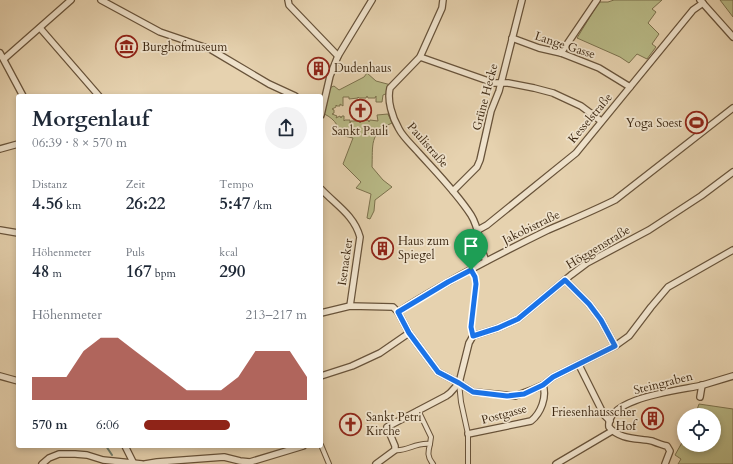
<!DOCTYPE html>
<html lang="de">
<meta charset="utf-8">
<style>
body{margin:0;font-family:Cardo,serif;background:#f2f2f3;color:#1f2937;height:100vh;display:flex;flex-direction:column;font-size:15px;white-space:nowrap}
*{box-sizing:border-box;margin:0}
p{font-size:13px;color:#747a83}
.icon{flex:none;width:22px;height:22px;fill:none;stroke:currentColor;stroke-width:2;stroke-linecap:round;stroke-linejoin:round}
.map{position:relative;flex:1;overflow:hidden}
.sheet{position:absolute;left:16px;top:94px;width:307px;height:354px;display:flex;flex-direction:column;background:#fff;border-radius:4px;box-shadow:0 2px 6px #0003}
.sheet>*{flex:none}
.buttons{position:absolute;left:677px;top:408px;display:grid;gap:8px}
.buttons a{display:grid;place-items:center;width:44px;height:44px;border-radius:50%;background:#fff;box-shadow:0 2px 6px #0003;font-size:20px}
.pin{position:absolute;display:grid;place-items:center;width:34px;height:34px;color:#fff;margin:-41px -17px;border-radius:50% 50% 50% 0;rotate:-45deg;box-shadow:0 0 4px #0007}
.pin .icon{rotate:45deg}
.round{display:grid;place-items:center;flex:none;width:42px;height:42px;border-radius:21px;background:#f2f2f3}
.headline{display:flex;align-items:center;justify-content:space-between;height:68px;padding:0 16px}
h1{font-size:22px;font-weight:800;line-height:30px}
.metrics{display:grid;grid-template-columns:repeat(3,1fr);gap:6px;height:68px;padding:4px 16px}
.metrics div{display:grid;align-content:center}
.metrics b{font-size:17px;font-weight:800}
.metrics small{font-size:11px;font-weight:400}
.metrics p{font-size:11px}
.chart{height:112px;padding:8px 16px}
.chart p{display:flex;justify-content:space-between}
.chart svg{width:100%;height:72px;margin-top:4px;fill:#8f2418;opacity:.7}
ul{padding:0 16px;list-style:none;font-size:13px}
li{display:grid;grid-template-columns:64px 48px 1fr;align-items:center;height:30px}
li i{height:10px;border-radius:5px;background:#8f2418}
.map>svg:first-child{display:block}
.green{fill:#b9bb88;stroke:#7c724e}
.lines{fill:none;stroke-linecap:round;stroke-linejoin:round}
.stream{stroke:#737f6c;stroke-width:2}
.pedestrian-casing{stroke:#68533a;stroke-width:6}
.minor-casing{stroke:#68533a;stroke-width:8}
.pedestrian{stroke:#efe2cb;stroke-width:4}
.minor{stroke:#efe2cb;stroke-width:5.5}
.route-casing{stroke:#fff;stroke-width:8}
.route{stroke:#1a73e8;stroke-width:5}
.labels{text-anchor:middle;stroke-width:3.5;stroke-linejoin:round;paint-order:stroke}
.street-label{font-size:12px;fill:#3e2913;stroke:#efe2cb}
.poi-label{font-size:12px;fill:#3e2913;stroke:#efe2cb;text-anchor:start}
</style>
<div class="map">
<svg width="733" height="464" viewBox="0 0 733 464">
<rect width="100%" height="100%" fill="#e6d2af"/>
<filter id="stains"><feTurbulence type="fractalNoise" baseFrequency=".005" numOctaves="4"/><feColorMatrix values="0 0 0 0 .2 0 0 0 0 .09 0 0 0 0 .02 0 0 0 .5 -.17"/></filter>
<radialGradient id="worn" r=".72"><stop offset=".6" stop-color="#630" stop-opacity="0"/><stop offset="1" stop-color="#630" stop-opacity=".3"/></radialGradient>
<!-- green -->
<g class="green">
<polygon points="614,0 662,0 652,9 656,12 648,23 659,34 652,44 656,47 647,59 637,54 629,63 620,57 577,38 599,2 608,2"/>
<polygon points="720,0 733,0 733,17"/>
<path d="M367,73L376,81L391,85L388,93L383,95L382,102H376V96L375,98H368L367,96L366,98H359L358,97V98L349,99V97H343V106L340,104V106H337L336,105V107L332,109L334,110V113L332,114L337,116L336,118L340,116L341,118L342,116H344V121L345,120H350V123L351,121H359L360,123L361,121L368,120L369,122L370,120L378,121L377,115L388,114L392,123C369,133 373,145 372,167L383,180L392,187L375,200L374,211L370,219L367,218L371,194L356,188L361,182L343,164L353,138L340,135C339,124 332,117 322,113L329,88L334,86L339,90L364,77Z"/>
<polygon points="699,404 733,409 733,464 678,464 681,459 675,455 684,439 684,445 714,445 714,415 695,415"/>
</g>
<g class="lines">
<!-- stream -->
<polyline class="stream" points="106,446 112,455"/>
<defs>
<g id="pedestrian">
<polyline points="471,270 475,277 476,284 471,327 473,336"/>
<polyline points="459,383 461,402 468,434 468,464"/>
<polyline points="418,410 431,437 430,444"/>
<polyline points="321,445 329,464"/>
<path d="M395,450C406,452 416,442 430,444C428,452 427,457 433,464"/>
</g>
<g id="minor">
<polyline points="101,0 160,32 210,49 269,84 295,96"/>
<polyline points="288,0 289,5 338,56"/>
<path d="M443,0L442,8L420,57L390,88C387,100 392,117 399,129C403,137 412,145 418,152C436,172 456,192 471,215C480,229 479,246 486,261"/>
<polyline points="700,0 733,37"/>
<polyline points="40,28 99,96"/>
<polyline points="512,38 539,48 561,53 599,68 630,87"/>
<polyline points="0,53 23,96"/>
<polyline points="561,53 597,0"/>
<polyline points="420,57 494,83 508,83 534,88 553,93 581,106 601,121"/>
<polyline points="4,59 71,0"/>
<polyline points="321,115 330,76 338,56 372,0"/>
<polyline points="0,149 18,144"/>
<path d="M321,189C336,205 354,215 360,237L350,306"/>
<polyline points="453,191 477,167 480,160 491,111 499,91 522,0"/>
<polyline points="0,230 18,233"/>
<polyline points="478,230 487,225 576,153 693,10 703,3"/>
<polyline points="565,280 589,304 601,320 615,346"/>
<path d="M398,312C446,281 497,255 548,230C571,220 593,211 615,200L733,108"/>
<polyline points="321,313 350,306 393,307 398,312 409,333 438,372 459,383 473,392 515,396 534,389 543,385 553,377 615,346 629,336 651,307 668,287 733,250"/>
<polyline points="579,365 604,415 610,421"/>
<polyline points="0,376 18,381"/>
<polyline points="321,376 352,366 380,353 409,333"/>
<polyline points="700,397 702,385"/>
<path d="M468,434L531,421C541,413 547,397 543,385"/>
<polyline points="125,446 133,462"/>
<polyline points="42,464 49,458 59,454 75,454 87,455 103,460 142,464"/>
<polyline points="145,464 157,462 224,457 240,461 250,462 303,446"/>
<polyline points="376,464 395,450 395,446 387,427 446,396 450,393 459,383 469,343 473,336 498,328 518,319 571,275 587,263 649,230 701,196 733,172"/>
<polyline points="556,464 612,431"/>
<path d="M665,464L670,451L667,446C662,445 657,443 652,441C637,438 620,440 609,427C605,397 684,390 703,385C713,382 723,379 733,376"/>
</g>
</defs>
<!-- pedestrian casing -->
<use href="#pedestrian" class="pedestrian-casing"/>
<!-- minor casing -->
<use href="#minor" class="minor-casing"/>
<!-- pedestrian -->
<use href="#pedestrian" class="pedestrian"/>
<!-- minor -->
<use href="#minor" class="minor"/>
</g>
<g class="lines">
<defs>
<polygon id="route" points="471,270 475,277 476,284 471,327 473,336 498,328 518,319 565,280 589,304 601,320 615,346 553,377 543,385 524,394 507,396 473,392 459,383 438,372 409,333 398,312 448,282"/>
</defs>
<!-- route casing -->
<use href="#route" class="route-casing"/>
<!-- route -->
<use href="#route" class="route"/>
</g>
<!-- icons -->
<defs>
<symbol id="museum-ring" viewBox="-11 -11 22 22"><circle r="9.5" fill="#efe2cb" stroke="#8f2418" stroke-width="1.5"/><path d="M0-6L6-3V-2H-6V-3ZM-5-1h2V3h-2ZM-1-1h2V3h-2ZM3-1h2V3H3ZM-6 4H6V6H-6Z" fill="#8f2418"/></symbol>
<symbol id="building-ring" viewBox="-11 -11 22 22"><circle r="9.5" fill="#efe2cb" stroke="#8f2418" stroke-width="1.5"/><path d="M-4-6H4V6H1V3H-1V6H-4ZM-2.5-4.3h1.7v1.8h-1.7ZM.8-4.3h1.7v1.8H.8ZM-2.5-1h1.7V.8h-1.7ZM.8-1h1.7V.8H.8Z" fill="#8f2418"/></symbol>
<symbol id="church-ring" viewBox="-11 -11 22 22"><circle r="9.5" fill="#efe2cb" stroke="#8f2418" stroke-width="1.5"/><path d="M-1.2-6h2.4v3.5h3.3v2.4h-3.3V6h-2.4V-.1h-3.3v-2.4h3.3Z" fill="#8f2418"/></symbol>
<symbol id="stadium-ring" viewBox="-11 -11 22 22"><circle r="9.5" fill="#efe2cb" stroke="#8f2418" stroke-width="1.5"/><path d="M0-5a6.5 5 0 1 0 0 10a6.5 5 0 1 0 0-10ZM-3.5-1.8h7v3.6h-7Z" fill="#8f2418"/></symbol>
</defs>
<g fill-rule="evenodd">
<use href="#museum-ring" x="114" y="34" width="25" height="25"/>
<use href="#building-ring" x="306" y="56" width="25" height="25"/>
<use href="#church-ring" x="348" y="98" width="25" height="25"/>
<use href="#stadium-ring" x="684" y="110" width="25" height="25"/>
<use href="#building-ring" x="370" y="236" width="25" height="25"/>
<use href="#building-ring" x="640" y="406" width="25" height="25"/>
<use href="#church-ring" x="338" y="412" width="25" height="25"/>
</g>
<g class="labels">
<!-- street labels -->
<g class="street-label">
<text transform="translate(565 45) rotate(18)" y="4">Lange Gasse</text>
<text transform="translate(485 97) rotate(-75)" y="4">Grüne Hecke</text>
<text transform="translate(590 118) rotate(-50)" y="4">Kesselstraße</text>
<text transform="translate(428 145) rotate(49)" y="4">Paulistraße</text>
<text transform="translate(531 227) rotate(-26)" y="4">Jakobistraße</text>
<text transform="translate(598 247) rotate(-31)" y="4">Höggenstraße</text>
<text transform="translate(345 262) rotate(-82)" y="4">Isenacker</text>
<text transform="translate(663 383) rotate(-14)" y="4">Steingraben</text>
<text transform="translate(504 414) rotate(-15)" y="4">Postgasse</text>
</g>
<!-- poi labels -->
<g class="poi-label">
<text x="142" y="51">Burghofmuseum</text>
<text x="334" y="72">Dudenhaus</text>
<text x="682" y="127" text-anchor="end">Yoga Soest</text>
<text x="360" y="135" text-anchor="middle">Sankt Pauli</text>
<text x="398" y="245">Haus zum<tspan x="398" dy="14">Spiegel</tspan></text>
<text x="636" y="416" text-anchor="end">Friesenhausscher<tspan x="636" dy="14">Hof</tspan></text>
<text x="366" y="421">Sankt Petri<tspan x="366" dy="14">Kirche</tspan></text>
</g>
</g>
<rect width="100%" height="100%" filter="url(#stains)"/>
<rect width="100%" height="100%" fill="url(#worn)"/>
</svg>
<div class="buttons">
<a><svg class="icon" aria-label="locate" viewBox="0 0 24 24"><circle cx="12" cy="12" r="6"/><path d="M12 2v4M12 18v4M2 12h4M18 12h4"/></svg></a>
</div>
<div class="pin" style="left:471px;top:270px;background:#1e9e55"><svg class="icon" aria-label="arrive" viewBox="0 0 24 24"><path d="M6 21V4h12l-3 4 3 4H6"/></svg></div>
<section class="sheet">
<div class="headline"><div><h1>Morgenlauf</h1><p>06:39 · 8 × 570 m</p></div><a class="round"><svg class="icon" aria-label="share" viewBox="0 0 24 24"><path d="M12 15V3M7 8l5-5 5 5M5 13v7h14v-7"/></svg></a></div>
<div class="metrics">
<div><p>Distanz</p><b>4.56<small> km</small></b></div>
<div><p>Zeit</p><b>26:22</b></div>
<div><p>Tempo</p><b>5:47<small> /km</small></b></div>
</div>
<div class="metrics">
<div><p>Höhenmeter</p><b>48<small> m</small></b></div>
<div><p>Puls</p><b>167<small> bpm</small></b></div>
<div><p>kcal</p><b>290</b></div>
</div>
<div class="chart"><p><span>Höhenmeter</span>213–217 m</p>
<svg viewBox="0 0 160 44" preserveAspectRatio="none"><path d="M0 44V30L10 30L20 30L30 14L40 6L50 6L60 14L70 22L80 30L90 38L100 38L110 38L120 30L130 14L140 14L150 14L160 30V44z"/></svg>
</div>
<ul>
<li><b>570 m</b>6:06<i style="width:53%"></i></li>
</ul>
</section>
</div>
